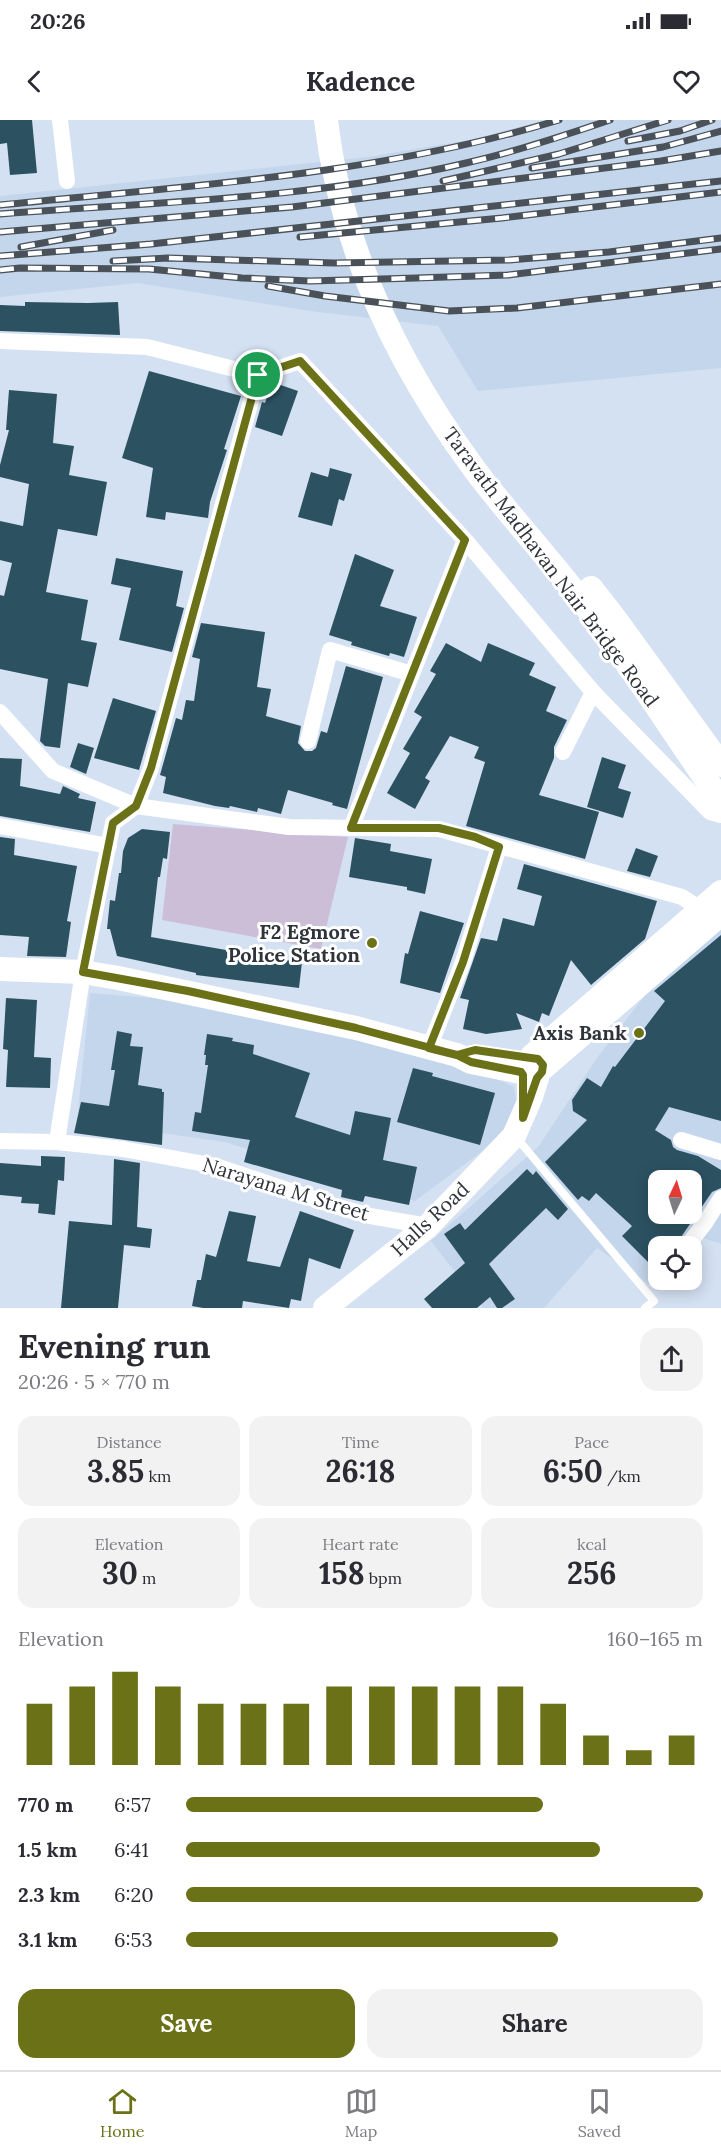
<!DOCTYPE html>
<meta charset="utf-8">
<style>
body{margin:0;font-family:Lora,serif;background:#f2f2f3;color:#2b2b33;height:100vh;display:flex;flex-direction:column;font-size:22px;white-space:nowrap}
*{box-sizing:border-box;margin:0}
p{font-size:20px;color:#7c7c81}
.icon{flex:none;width:33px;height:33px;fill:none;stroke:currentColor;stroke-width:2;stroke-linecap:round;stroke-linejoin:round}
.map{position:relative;height:1188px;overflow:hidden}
.sheet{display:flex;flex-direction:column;background:#fff;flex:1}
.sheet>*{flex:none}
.needle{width:39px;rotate:4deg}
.buttons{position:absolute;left:648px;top:1050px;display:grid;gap:12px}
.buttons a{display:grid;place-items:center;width:54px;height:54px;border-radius:12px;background:#fff;box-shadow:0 3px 15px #0003;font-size:30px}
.pin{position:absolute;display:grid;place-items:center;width:51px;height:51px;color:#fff;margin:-26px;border:3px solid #fff;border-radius:50%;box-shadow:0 2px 6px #0007}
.round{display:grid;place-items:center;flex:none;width:63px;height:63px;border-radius:18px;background:#f2f2f3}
.summary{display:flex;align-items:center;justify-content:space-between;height:102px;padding:0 18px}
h1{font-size:33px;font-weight:700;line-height:45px}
.stats{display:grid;grid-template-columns:repeat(3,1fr);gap:9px;height:102px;padding:6px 18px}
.stats div{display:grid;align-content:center;border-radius:15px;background:#f2f2f3;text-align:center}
.stats b{font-size:30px;font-weight:700}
.stats small{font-size:16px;font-weight:400}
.stats p{font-size:16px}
.chart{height:168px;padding:12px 18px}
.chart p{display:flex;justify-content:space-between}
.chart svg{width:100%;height:108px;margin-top:6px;stroke:#6b7117;stroke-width:6}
.action{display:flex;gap:12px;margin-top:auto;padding:12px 18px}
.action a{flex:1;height:69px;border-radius:18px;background:#6b7117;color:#fff;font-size:24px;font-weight:700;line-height:69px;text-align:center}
.action a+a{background:#f2f2f3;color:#2b2b33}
ul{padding:0 18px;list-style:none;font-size:20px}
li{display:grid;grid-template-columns:96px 72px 1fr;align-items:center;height:45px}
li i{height:15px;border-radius:8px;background:#6b7117}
.status{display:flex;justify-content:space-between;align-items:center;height:42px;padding:0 30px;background:#fff;direction:ltr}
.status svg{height:16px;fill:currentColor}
header{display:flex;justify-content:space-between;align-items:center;height:78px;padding:0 18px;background:#fff;font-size:27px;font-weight:700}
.tabs{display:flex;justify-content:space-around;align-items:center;height:84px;border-top:2px solid #e1e1e2;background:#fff;font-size:16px;color:#7c7c81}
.tabs a{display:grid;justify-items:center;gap:3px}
.tabs .active{color:#6b7117}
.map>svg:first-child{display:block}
.built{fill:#c4d6ec;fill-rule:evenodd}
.green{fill:#cdbed7}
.building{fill:#2c5262;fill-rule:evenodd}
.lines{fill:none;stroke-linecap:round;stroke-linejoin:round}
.lane{stroke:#fff;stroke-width:8}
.street{stroke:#fff;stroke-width:16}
.secondary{stroke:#fff;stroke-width:24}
.rail-casing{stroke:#4a5159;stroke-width:7}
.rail{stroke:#fff;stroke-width:4.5;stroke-dasharray:14;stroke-linecap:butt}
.route-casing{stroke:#fff;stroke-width:12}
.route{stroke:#6b7117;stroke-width:8}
.poi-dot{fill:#6b7117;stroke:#fff;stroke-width:2}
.labels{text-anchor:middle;stroke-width:6;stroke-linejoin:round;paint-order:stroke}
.street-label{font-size:20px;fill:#2f343b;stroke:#fff}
.poi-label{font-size:20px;font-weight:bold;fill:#2f343b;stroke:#fff;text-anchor:end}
</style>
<div class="status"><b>20:26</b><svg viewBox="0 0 49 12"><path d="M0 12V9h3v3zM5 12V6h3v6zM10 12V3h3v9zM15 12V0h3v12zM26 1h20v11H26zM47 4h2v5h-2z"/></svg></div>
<header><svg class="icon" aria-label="back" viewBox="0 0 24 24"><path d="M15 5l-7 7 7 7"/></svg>Kadence<svg class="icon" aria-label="heart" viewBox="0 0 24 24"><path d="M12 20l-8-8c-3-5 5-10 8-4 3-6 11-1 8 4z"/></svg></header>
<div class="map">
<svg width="721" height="1188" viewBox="0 0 721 1188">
<rect width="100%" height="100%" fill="#d4e1f2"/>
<!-- built -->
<g class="built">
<polygon points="545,0 721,0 721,248 478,271 438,206 310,191 138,163 0,177 0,76 368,37 474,19"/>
<path d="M721,809V1124L703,1118L692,1126H658V1160H667L658,1171L597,1128L544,1188H483L431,1121L538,1027L597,938L649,870ZM658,1060H692V1094H658Z"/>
<polygon points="90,873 200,882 469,946 514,967 517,989 500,1018 415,1081 225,1022 77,1001"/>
</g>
<!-- green -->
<polygon class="green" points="173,704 348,717 321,829 162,800"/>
<!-- building -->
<g class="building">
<polygon points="0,0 32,0 37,53 10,55 7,23 0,24"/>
<polygon points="25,182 88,183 118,182 120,215 0,211 0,185 25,186"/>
<polygon points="149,251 241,276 224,329 227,330 210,382 208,398 166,392 165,400 146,397 153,348 122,338"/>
<polygon points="272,262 298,271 282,316 255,307 262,282 265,283"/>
<polygon points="9,270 57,274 53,323 74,326 69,355 107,362 97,416 58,409 46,472 88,480 81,520 97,523 88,567 68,563 60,628 45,626 40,621 48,559 0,549 0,475 4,476 12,443 0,440 0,401 23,406 29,364 0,357 0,345 9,310 6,310"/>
<polygon points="330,348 352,354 344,381 339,379 332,406 298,397 311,352 328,357"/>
<polygon points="355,434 394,450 380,486 417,497 404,537 390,533 389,536 351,525 352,522 329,515"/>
<polygon points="116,438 183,451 176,486 184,488 172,532 119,520 131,468 111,464"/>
<polygon points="201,503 265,512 257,567 271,569 266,596 301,606 298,623 305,631 312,631 316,628 321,611 327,613 346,546 383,557 347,689 332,685 333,683 288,670 281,694 258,688 257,692 230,686 229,688 215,686 163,673 166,657 160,655 176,598 182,600 186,580 194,581 200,539 192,537"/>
<polygon points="446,523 481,542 488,523 500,528 535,543 529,555 556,567 546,591 567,600 554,627 554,638 539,675 599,692 585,739 466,706 485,642 474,638 479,627 450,616 425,658 430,661 415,689 387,673 410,633 403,629 422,597 414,592 436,554 430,551"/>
<polygon points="113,578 156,591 139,650 94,638"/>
<polygon points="78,623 94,628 86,654 70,647"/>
<polygon points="602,637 626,645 618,668 631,672 623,698 587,687"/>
<polygon points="0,638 22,639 20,666 60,674 63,666 80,674 78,678 96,682 90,712 0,696"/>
<polygon points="142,709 170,712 167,739 163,738 160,757 158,757 151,817 232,831 231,833 302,842 299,868 196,855 196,853 117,836 110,809 107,809 110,780 115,781 119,753 121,753 123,731 128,718"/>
<polygon points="0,717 15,719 14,735 77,746 67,801 71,802 66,837 27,836 29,817 0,815"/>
<polygon points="355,718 391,724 390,731 432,739 425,774 407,770 407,767 349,757"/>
<polygon points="636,728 658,736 650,757 627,751"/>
<polygon points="524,744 657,781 645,819 591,865 571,840 549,896 542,893 539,902 516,893 522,909 486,914 463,909 469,880 460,878 481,818 497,821 503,798 534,806 542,776 517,769"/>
<polygon points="420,791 464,803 440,873 400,863 405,833 408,834"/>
<path d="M721,815V1001L669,987L655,1010L671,1020L673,1027L677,1030L698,1036L721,1050V1068L712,1072L679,1120L677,1126H658V1152L622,1116L632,1106L596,1073L589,1081L582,1076L578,1080L545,1042L587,1000L573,991L572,980L587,958L601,967L613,946L615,947L665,881L654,871ZM658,1060H692V1094H658Z"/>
<polygon points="6,878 37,880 34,937 51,938 50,968 6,967 8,930 3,929"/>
<polygon points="117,911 132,914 130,926 143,927 138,965 162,969 162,972 164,972 162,1025 74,1013 81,982 109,986 115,950 111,950"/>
<polygon points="207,914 233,918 232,921 254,925 253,934 310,953 295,997 350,1015 355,991 391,998 383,1040 417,1047 409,1085 365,1076 363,1082 341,1077 342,1070 244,1042 250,1020 192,1011 195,992 201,993 208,945 205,945 206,935 204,935"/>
<polygon points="413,948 433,953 432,956 495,973 480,1025 397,1002"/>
<polygon points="41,1036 65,1037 64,1061 58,1060 55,1095 38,1093 39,1084 21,1083 22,1077 0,1075 0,1043 41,1046"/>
<polygon points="114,1039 140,1043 137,1107 152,1109 150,1128 124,1125 118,1188 61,1188 69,1101 112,1105"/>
<polygon points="527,1049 533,1055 536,1051 568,1089 558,1100 546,1088 489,1144 515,1179 502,1188 497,1188 490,1177 477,1188 432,1188 424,1179 465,1143 444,1114 460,1103 465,1110"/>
<polygon points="229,1091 256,1096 247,1141 280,1147 300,1091 354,1110 340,1149 309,1138 301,1181 291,1179 289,1188 243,1181 242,1188 203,1188 192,1186 197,1160 201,1160 206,1134 216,1137"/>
</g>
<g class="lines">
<!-- lane -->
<polyline class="lane" points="515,1016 654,1181 645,1188"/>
<!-- street -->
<g class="street">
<polyline points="60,0 67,61"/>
<polyline points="0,221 147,227 258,255"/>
<polyline points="258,255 300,241 465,420 593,572 710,692 721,695"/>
<polyline points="0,592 53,651 136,686 289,707 439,709 682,777 700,789"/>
<polyline points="308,621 330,530 412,554"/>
<polyline points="563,632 593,572"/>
<polyline points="0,706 109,726"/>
<polyline points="351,708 465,420"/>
<polyline points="429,928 463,842 499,727"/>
<polyline points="681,1020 721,1032"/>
<polyline points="0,1021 57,1022 123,1029 216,1046 332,1085 370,1096 428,1106"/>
<polyline points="57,1022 83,852 113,703 136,686 151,648 258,255"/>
<polyline points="687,1126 705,1103 721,1078"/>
</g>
<!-- secondary -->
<g class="secondary">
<path d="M326,0C341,129 399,247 475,350C509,395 547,436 581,480C631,545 674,614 721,681"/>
<polyline points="591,468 616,500 721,645"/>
<polyline points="0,849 83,852 118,858 356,908 457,935 471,942 521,952"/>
<polyline points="532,936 721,772"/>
<polyline points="543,948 721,794"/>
<polyline points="325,1188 428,1106 514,1016 531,977 537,958"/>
</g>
<defs>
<g id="rail">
<polyline points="628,21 680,11 712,0"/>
<polyline points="532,48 663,27 721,11"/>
<polyline points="443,61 559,34 668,0"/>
<path d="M0,85C187,66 378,55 559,0"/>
<path d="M0,94C155,82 314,79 466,43C515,32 563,16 610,0"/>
<polyline points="0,112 292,87 661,41 721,31"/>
<polyline points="300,117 502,98 721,72"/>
<polyline points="21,127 113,110"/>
<polyline points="0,136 151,124 721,61"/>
<polyline points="113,141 168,138 334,143 509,140 609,132 721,118"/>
<polyline points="0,150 20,148 149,149 242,158 310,161 416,158 508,155 721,129"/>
<polyline points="268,166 325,176 449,191 517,188 721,164"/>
</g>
</defs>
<!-- rail casing -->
<use href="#rail" class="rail-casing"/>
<!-- rail -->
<use href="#rail" class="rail"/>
</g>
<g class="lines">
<defs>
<polyline id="route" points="258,255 151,648 136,686 113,703 83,852 188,871 356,908 457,935 471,942 521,952 523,955 523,998 537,958 542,952 543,945 538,939 475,930 457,935 429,928 463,842 499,727 475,717 439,708 351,708 465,420 300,241 258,255"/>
</defs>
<!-- route casing -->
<use href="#route" class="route-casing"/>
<!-- route -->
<use href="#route" class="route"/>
</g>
<!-- markers -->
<g class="poi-dot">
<circle cx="372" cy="823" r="6"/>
<circle cx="639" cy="913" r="6"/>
</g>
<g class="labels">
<!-- street labels -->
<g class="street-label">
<text transform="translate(551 447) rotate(53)" y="7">Taravath Madhavan Nair Bridge Road</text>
<text transform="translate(286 1069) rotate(17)" y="7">Narayana M Street</text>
<text transform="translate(430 1099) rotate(-43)" y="7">Halls Road</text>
</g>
<!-- poi labels -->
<g class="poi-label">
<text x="360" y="819">F2 Egmore<tspan x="360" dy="23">Police Station</tspan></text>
<text x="627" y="920">Axis Bank</text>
</g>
</g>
</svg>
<div class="buttons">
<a><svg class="needle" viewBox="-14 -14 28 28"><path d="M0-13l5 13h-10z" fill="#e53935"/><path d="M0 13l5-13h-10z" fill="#7c7c81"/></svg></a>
<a><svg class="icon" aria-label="locate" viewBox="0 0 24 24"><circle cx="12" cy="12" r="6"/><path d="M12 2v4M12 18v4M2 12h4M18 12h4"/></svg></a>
</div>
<div class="pin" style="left:258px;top:255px;background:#1e9e55"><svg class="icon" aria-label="arrive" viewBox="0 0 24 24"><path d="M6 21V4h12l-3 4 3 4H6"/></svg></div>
</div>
<section class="sheet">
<div class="summary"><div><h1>Evening run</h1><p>20:26 · 5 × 770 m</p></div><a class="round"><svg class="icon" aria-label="share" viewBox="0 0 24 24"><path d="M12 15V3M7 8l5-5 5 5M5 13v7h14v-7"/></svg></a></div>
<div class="stats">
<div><p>Distance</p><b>3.85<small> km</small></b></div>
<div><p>Time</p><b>26:18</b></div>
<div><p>Pace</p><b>6:50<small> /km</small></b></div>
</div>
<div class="stats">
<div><p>Elevation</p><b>30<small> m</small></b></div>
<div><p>Heart rate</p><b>158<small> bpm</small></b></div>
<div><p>kcal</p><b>256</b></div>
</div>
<div class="chart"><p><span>Elevation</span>160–165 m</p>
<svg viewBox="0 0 160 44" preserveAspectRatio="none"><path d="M5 44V19M15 44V12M25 44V6M35 44V12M45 44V19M55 44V19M65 44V19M75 44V12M85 44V12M95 44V12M105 44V12M115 44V12M125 44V19M135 44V32M145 44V38M155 44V32"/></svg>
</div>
<ul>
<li><b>770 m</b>6:57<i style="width:69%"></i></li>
<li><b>1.5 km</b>6:41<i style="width:80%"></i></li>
<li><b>2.3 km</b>6:20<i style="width:100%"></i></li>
<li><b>3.1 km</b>6:53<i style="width:72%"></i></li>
</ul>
<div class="action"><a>Save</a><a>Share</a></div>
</section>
<nav class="tabs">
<a class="active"><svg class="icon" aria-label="home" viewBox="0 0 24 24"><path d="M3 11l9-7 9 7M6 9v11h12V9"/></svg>Home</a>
<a><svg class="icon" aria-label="map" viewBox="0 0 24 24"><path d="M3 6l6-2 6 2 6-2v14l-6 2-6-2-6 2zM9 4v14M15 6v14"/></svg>Map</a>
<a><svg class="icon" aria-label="saved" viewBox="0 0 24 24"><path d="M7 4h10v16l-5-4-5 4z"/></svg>Saved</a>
</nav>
